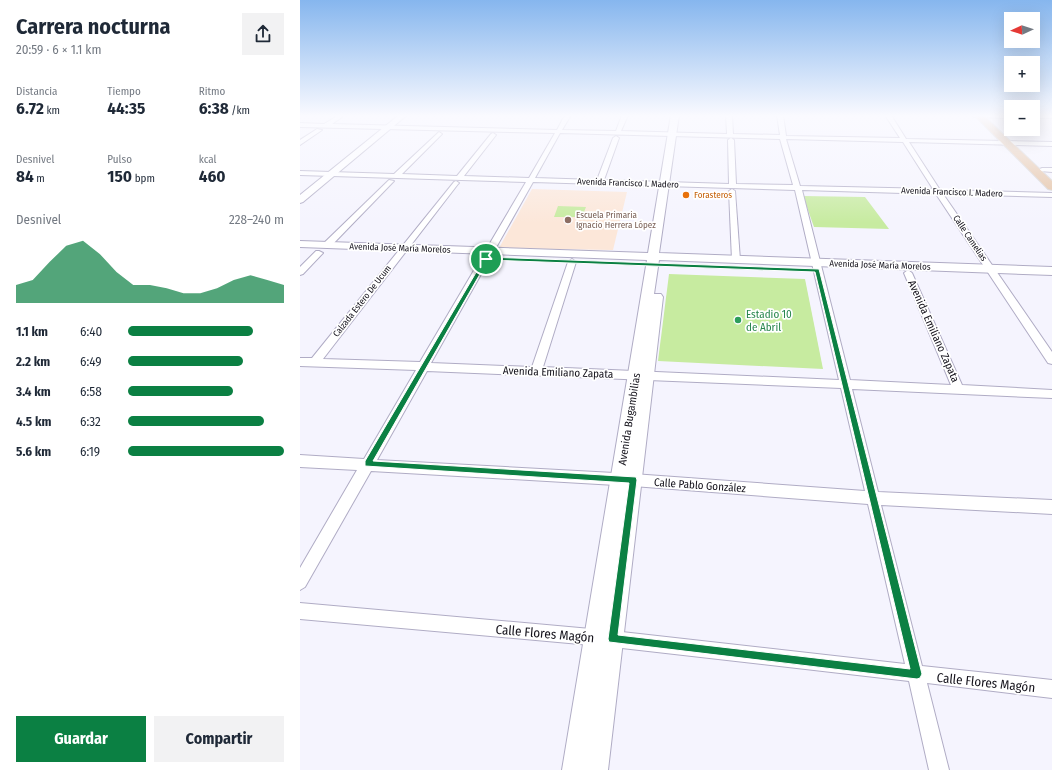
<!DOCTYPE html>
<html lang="es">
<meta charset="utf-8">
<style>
body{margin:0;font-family:"Fira Sans Condensed",sans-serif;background:#f2f2f3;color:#1f2937;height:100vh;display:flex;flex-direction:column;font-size:15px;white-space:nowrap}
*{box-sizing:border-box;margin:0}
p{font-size:13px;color:#747a83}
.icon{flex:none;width:22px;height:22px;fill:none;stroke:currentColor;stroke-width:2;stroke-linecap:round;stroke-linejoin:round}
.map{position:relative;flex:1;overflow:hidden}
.drawer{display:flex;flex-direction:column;background:#fff;width:300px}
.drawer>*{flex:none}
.needle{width:26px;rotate:267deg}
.tools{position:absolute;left:704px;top:12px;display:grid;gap:8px}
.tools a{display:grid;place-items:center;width:36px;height:36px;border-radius:0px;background:#fff;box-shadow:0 4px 16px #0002;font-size:20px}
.pin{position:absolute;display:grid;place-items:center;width:34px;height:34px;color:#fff;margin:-17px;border:2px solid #fff;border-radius:50%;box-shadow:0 1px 4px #0007}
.round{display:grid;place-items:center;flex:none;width:42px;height:42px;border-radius:0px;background:#f2f2f3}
.summary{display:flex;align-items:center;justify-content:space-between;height:68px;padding:0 16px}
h1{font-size:22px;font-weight:700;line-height:30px}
.stats{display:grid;grid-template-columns:repeat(3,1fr);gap:6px;height:68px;padding:4px 16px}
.stats div{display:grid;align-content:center}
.stats b{font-size:17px;font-weight:700}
.stats small{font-size:11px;font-weight:400}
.stats p{font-size:11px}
.chart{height:112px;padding:8px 16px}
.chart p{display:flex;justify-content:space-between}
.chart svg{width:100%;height:72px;margin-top:4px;fill:#0b8043;opacity:.7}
.button{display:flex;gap:8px;margin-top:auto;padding:8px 16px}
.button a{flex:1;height:46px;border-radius:0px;background:#0b8043;color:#fff;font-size:16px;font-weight:700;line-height:46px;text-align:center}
.button a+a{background:#f2f2f3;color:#1f2937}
ul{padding:0 16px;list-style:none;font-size:13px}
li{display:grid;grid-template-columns:64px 48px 1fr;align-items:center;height:30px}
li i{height:10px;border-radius:5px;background:#0b8043}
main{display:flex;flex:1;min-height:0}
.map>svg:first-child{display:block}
.education{fill:#fce7d9}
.green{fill:#c7eba0}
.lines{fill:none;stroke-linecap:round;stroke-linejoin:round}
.street-casing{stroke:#b0acc5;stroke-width:2}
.secondary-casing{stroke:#b0acc5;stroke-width:2}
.primary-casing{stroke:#d5d4d6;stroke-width:2}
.street{fill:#fff;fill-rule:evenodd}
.secondary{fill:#fff;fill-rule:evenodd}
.primary{fill:#e3bf9f;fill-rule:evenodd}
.route{fill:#0b8043;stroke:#fff;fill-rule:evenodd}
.food-dot{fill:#e8710a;stroke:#fff;stroke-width:1.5}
.education-dot{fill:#8d6e63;stroke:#fff;stroke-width:1.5}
.leisure-dot{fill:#2e9e5b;stroke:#fff;stroke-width:1.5}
.labels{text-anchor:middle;stroke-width:3.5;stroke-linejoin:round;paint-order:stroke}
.far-street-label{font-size:9px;fill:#14121b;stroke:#fff}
.far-food-label{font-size:9px;fill:#c56008;stroke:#fff;text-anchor:start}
.far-education-label{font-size:9px;fill:#785e54;stroke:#fff;text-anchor:start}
.leisure-label{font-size:11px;fill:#27864d;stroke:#fff;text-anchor:start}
.street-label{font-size:11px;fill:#14121b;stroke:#fff}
.near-street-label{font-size:13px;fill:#14121b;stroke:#fff}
</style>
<main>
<section class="drawer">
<div class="summary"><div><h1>Carrera nocturna</h1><p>20:59 · 6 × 1.1 km</p></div><a class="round"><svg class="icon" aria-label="share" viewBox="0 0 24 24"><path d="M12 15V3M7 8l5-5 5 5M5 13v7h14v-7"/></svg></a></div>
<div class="stats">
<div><p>Distancia</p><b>6.72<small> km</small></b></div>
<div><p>Tiempo</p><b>44:35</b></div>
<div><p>Ritmo</p><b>6:38<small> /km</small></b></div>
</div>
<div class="stats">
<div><p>Desnivel</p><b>84<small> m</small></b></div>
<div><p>Pulso</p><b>150<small> bpm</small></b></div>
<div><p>kcal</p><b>460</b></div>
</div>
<div class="chart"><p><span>Desnivel</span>228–240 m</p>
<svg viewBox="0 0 160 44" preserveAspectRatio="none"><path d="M0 44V33L10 30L20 19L30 9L40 6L50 14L60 25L70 33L80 33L90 35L100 38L110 38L120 35L130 30L140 27L150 30L160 33V44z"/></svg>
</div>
<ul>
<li><b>1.1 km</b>6:40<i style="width:80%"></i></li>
<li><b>2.2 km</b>6:49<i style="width:74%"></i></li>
<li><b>3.4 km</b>6:58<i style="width:67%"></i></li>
<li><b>4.5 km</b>6:32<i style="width:87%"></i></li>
<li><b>5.6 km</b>6:19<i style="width:100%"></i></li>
</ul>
<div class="button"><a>Guardar</a><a>Compartir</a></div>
</section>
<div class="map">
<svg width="752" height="770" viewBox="0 0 752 770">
<rect width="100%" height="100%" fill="#f5f4fe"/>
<!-- education -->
<polygon class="education" points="232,189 327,192 313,250 199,248"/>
<!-- green -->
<g class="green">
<polygon points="503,196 565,197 589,229 514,227"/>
<polygon points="258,206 286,207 282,217 254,217"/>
<polygon points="369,274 505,279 523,369 358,361"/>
</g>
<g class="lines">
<defs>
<g id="street">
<path d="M39,115H45L32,124L257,130L265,115H271L262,130L316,131L322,115H328L321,131L427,134L426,115H432L433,134L480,135L477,115H483L486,136L600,138L585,115H591L606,139L752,142V146L609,142L640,190L752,193V197L643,194L752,352V364L748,363L636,194L502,190L550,380L651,385L604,273L608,270L612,273L662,385L752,390V398L552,389L578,492L752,500V514L581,505L622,666L752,680V698L627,683L649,770H629L609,681L313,647L0,619V603L313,631L605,664L568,504L333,486L71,471L5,587L0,590V568L57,470L0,467V455L64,459L116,370L0,366V358H12L154,182L156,181L159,183L158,184L23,359L120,362L226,182L0,175V171L94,174L139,132L142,134L102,174L157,176L191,134L193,133L196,135L164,176L229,178L255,133L0,127V123L24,124ZM260,133L480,139L493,185L436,184L434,140L431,138L428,140L429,184L304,180L319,138L316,136L313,138L297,180L235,178ZM486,139L603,142L633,189L500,186ZM233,182L495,190L539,380L243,367L276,262L272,259L268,262L232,367L131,363ZM127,371L541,388L565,491L333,474L77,460Z"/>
<polygon points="17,129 22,130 0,145 0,140"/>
<polygon points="742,168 752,168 752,172 740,171 740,169"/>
<polygon points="89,180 94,181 30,247 24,247 24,243"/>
<polygon points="432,189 435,191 440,260 436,263 432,260 429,191"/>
<polygon points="16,251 19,251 23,253 3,274 0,275 0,267"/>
</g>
<g id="secondary">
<polygon points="99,115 107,115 3,202 0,203 0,195"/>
<polygon points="371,115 379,115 359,253 752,267 752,275 359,260 354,294 361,294 363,297 308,770 262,770 347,260 0,247 0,241 348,253"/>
<polygon points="671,115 711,115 711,118 674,117"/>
<rect x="733" y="115" width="19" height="3"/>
</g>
<polygon id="primary" points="674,115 683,115 752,181 752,190 748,189"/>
</defs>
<!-- street casing -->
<use href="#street" class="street-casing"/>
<!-- secondary casing -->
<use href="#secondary" class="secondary-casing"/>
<!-- primary casing -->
<use href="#primary" class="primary-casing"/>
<!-- street -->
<use href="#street" class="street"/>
<!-- secondary -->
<use href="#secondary" class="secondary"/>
<!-- primary -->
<use href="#primary" class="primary"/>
</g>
<!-- sky -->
<linearGradient id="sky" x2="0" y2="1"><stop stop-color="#86b6ee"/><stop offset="0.52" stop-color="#fafaff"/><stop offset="1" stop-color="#fafaff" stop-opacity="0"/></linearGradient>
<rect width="752" height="223" fill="url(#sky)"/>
<!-- route -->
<path class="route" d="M186,257L519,269L622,674L620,678L617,679L309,642L308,639L329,483L65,466V461L184,259ZM188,260L515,272L610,669L318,635L337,480L336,477L73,461Z"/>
<!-- markers -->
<circle class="food-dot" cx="386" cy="195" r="4"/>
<circle class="education-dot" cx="268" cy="220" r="4"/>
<circle class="leisure-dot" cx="438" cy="320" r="4"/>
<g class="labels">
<!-- far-street labels -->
<g class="far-street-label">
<text transform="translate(328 183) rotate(2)" y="3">Avenida Francisco I. Madero</text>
<text transform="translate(652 192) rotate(2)" y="3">Avenida Francisco I. Madero</text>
<text transform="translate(670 238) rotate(56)" y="3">Calle Camelias</text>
<text transform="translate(100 248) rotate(2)" y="3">Avenida José María Morelos</text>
<text transform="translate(580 265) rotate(2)" y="3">Avenida José María Morelos</text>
<text transform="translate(62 301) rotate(-52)" y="3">Calzada Estero De Ucum</text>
</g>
<!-- far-food labels -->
<g class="far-food-label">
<text x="394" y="198">Forasteros</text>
</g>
<!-- far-education labels -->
<g class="far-education-label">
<text x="276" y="218">Escuela Primaria<tspan x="276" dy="10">Ignacio Herrera López</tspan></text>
</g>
<!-- leisure labels -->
<g class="leisure-label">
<text x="446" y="318">Estadio 10<tspan x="446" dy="13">de Abril</tspan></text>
</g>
<!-- street labels -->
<g class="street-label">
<text transform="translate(634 331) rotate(66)" y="4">Avenida Emiliano Zapata</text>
<text transform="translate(258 372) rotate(2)" y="4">Avenida Emiliano Zapata</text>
<text transform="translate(329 419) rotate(-81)" y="4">Avenida Bugambilias</text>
<text transform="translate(400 485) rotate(4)" y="4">Calle Pablo González</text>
</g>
<!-- near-street labels -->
<g class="near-street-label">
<text transform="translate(245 633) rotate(5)" y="5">Calle Flores Magón</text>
<text transform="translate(686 682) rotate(6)" y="5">Calle Flores Magón</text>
</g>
</g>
</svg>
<div class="tools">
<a><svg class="needle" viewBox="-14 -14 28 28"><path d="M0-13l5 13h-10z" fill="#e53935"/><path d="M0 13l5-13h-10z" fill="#747a83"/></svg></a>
<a>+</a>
<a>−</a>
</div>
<div class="pin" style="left:186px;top:259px;background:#1e9e55"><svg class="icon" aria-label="arrive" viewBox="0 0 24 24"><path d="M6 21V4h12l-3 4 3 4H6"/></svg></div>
</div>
</main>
